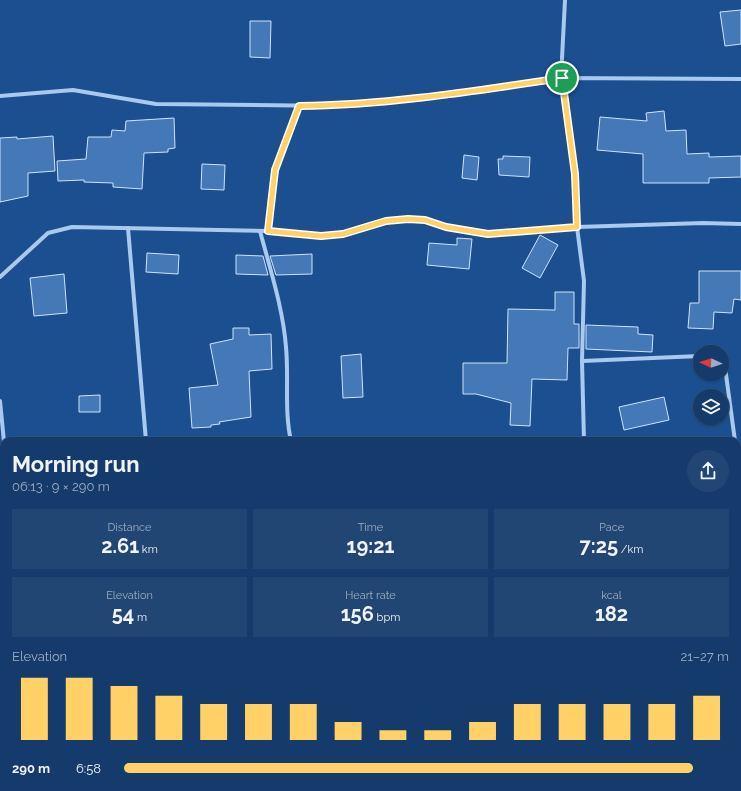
<!DOCTYPE html>
<meta charset="utf-8">
<style>
body{margin:0;font-family:Raleway,sans-serif;background:#214673;color:#f1f3f6;height:100vh;display:flex;flex-direction:column;font-size:15px;white-space:nowrap}
*{box-sizing:border-box;margin:0}
p{font-size:13px;color:#9dadc1}
.icon{flex:none;width:22px;height:22px;fill:none;stroke:currentColor;stroke-width:2;stroke-linecap:round;stroke-linejoin:round}
.map{position:relative;flex:1;overflow:hidden}
.details{position:absolute;left:0px;top:437px;width:741px;height:354px;display:flex;flex-direction:column;background:#143b6b;border-radius:12px 12px 0 0;box-shadow:0 1px 3px #0004,0 0 0 1px #33557e}
.details>*{flex:none}
.needle{width:26px;rotate:273deg}
.tools{position:absolute;left:693px;top:345px;display:grid;gap:8px}
.tools a{display:grid;place-items:center;width:36px;height:36px;border-radius:50%;background:#143b6b;box-shadow:0 1px 3px #0004,0 0 0 1px #33557e;font-size:20px}
.pin{position:absolute;display:grid;place-items:center;width:34px;height:34px;color:#fff;margin:-17px;border:2px solid #fff;border-radius:50%;box-shadow:0 1px 4px #0007}
.round{display:grid;place-items:center;flex:none;width:42px;height:42px;border-radius:21px;background:#214673}
.head{display:flex;align-items:center;justify-content:space-between;height:68px;padding:0 12px}
h1{font-size:22px;font-weight:700;line-height:30px}
.stats{display:grid;grid-template-columns:repeat(3,1fr);gap:6px;height:68px;padding:4px 12px}
.stats div{display:grid;align-content:center;border-radius:0px;background:#214673;text-align:center}
.stats b{font-size:20px;font-weight:700}
.stats small{font-size:11px;font-weight:400}
.stats p{font-size:11px}
.chart{height:112px;padding:8px 12px}
.chart p{display:flex;justify-content:space-between}
.chart svg{width:100%;height:72px;margin-top:4px;stroke:#ffd166;stroke-width:6}
ul{padding:0 12px;list-style:none;font-size:13px}
li{display:grid;grid-template-columns:64px 48px 1fr;align-items:center;height:30px}
li i{height:10px;border-radius:5px;background:#ffd166}
.map>svg:first-child{display:block}
.building{fill:#4478b7;stroke:#cfe3fa}
.lines{fill:none;stroke-linecap:round;stroke-linejoin:round}
.minor{stroke:#a9c9ee;stroke-width:4}
.route-casing{stroke:#fff;stroke-width:8}
.route{stroke:#ffd166;stroke-width:5}
</style>
<div class="map">
<svg width="741" height="791" viewBox="0 0 741 791">
<rect width="100%" height="100%" fill="#1b4f8f"/>
<!-- building -->
<g class="building">
<polygon points="741,10 741,44 725,46 720,12"/>
<polygon points="250,21 271,21 270,58 250,57"/>
<polygon points="664,111 666,131 686,130 687,154 709,153 709,157 741,156 741,177 709,178 709,183 643,183 643,154 597,150 600,117 647,121 646,113"/>
<polygon points="174,118 175,148 168,149 168,152 144,153 142,189 113,187 113,183 84,182 84,180 58,181 57,161 86,159 88,137 111,137 112,130 125,131 126,121"/>
<polygon points="53,136 55,171 28,173 28,196 0,202 0,138 17,137 17,139"/>
<polygon points="464,155 479,157 477,180 462,178"/>
<polygon points="503,156 530,157 529,177 499,175 498,159 503,159"/>
<polygon points="202,164 225,165 224,190 201,189"/>
<polygon points="540,235 558,245 540,278 522,268"/>
<polygon points="457,238 472,239 469,269 427,265 429,243 457,245"/>
<polygon points="147,253 179,255 178,274 146,272"/>
<polygon points="312,254 312,274 276,275 270,256"/>
<polygon points="236,255 263,256 268,275 236,274"/>
<polygon points="699,271 741,271 741,300 734,299 732,313 714,312 713,329 688,328 690,303 699,303"/>
<polygon points="64,274 67,313 34,316 30,278"/>
<polygon points="555,292 574,292 574,324 579,324 579,348 568,348 567,380 532,379 530,426 510,425 511,403 476,394 463,394 463,363 507,363 508,309 555,310"/>
<polygon points="586,325 638,327 638,334 653,335 652,352 586,349"/>
<polygon points="233,328 249,328 249,335 271,334 272,369 249,371 251,417 219,422 220,424 211,425 211,427 192,428 189,388 218,385 210,344 233,339"/>
<polygon points="361,354 363,397 343,398 341,356"/>
<polygon points="100,395 100,412 79,412 79,396"/>
<polygon points="664,397 669,420 624,430 619,407"/>
</g>
<g class="lines">
<!-- minor -->
<g class="minor">
<polyline points="565,0 561,78 575,174 577,227 584,281 582,361 584,441"/>
<polyline points="0,96 73,90 156,104 337,106 418,99 561,78 741,79"/>
<polyline points="128,228 146,441"/>
<path d="M260,231C270,269 283,308 286,347C289,379 284,410 291,441"/>
<polyline points="268,231 275,169 299,106"/>
<polyline points="0,277 48,233 72,227 268,231 321,236 343,234 386,221 408,219 425,220 447,227 488,234 577,227 703,223 741,224"/>
<polyline points="582,361 700,356"/>
<polyline points="722,365 725,367 735,441"/>
<polyline points="0,401 4,442"/>
<polyline points="737,466 741,505"/>
<polyline points="737,551 741,551"/>
<polyline points="0,646 4,645"/>
<polyline points="38,787 38,791"/>
<polyline points="336,787 336,791"/>
<polyline points="476,787 477,791"/>
<polyline points="617,787 617,791"/>
</g>
</g>
<g class="lines">
<defs>
<path id="route" d="M562,78L575,174L577,227L488,234L446,227L425,220L408,219L386,221L343,234L321,236L268,231L275,170L299,106C387,105 474,91 562,78Z"/>
</defs>
<!-- route casing -->
<use href="#route" class="route-casing"/>
<!-- route -->
<use href="#route" class="route"/>
</g>
</svg>
<div class="tools">
<a><svg class="needle" viewBox="-14 -14 28 28"><path d="M0-13l5 13h-10z" fill="#e53935"/><path d="M0 13l5-13h-10z" fill="#9dadc1"/></svg></a>
<a><svg class="icon" aria-label="layers" viewBox="0 0 24 24"><path d="M12 4l9 5-9 5-9-5zM3 14l9 5 9-5"/></svg></a>
</div>
<div class="pin" style="left:562px;top:78px;background:#1e9e55"><svg class="icon" aria-label="arrive" viewBox="0 0 24 24"><path d="M6 21V4h12l-3 4 3 4H6"/></svg></div>
<section class="details">
<div class="head"><div><h1>Morning run</h1><p>06:13 · 9 × 290 m</p></div><a class="round"><svg class="icon" aria-label="share" viewBox="0 0 24 24"><path d="M12 15V3M7 8l5-5 5 5M5 13v7h14v-7"/></svg></a></div>
<div class="stats">
<div><p>Distance</p><b>2.61<small> km</small></b></div>
<div><p>Time</p><b>19:21</b></div>
<div><p>Pace</p><b>7:25<small> /km</small></b></div>
</div>
<div class="stats">
<div><p>Elevation</p><b>54<small> m</small></b></div>
<div><p>Heart rate</p><b>156<small> bpm</small></b></div>
<div><p>kcal</p><b>182</b></div>
</div>
<div class="chart"><p><span>Elevation</span>21–27 m</p>
<svg viewBox="0 0 160 44" preserveAspectRatio="none"><path d="M5 44V6M15 44V6M25 44V11M35 44V17M45 44V22M55 44V22M65 44V22M75 44V33M85 44V38M95 44V38M105 44V33M115 44V22M125 44V22M135 44V22M145 44V22M155 44V17"/></svg>
</div>
<ul>
<li><b>290 m</b>6:58<i style="width:94%"></i></li>
</ul>
</section>
</div>
